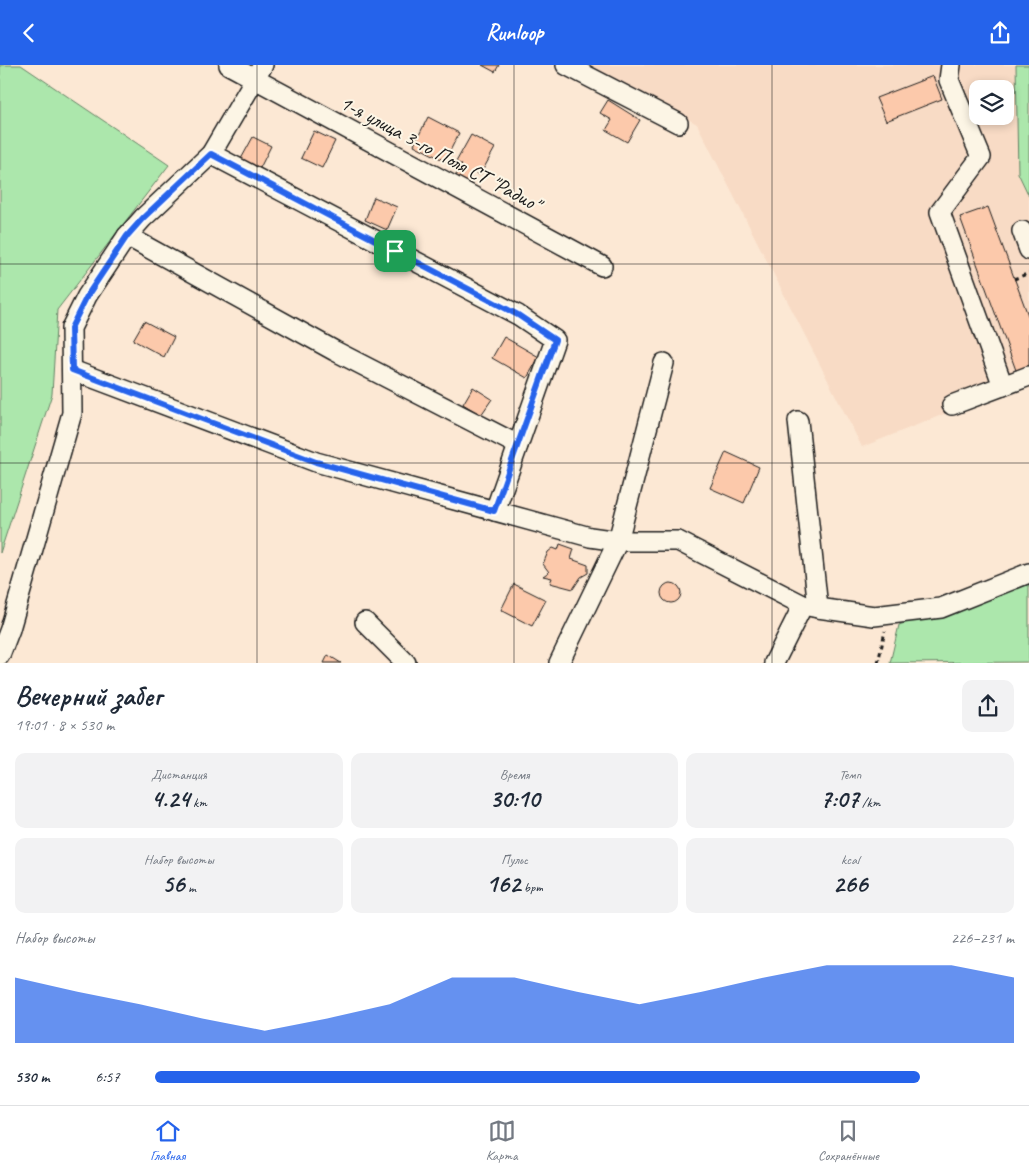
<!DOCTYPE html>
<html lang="ru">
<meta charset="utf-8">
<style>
body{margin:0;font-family:Caveat,sans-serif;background:#f2f2f3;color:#1f2937;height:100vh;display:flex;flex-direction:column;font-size:19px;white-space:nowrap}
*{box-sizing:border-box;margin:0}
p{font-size:16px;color:#747a83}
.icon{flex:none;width:28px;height:28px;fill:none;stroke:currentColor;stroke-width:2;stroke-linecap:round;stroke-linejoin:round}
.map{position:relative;height:598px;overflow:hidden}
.details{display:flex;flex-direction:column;background:#fff;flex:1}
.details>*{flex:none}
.fabs{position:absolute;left:969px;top:15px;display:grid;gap:10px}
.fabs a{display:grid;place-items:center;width:45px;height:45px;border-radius:10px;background:#fff;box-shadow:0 2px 8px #0003;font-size:25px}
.pin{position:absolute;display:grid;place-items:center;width:42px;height:42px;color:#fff;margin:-21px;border-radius:10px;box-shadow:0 2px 8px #0006}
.round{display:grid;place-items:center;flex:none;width:52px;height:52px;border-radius:10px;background:#f2f2f3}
.headline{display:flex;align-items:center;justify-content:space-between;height:85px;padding:0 15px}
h1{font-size:28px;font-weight:600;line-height:38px}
.metrics{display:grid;grid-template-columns:repeat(3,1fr);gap:8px;height:85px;padding:5px 15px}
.metrics div{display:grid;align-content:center;border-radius:10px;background:#f2f2f3;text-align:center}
.metrics b{font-size:25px;font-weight:600}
.metrics small{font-size:14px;font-weight:400}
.metrics p{font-size:14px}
.chart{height:140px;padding:10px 15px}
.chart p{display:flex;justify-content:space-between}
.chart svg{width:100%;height:90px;margin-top:5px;fill:#2563eb;opacity:.7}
ul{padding:0 15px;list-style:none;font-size:16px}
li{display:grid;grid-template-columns:80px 60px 1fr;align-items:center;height:38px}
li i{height:12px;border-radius:6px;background:#2563eb}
header{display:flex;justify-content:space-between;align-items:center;height:65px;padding:0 15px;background:#2563eb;color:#fff;font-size:22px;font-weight:600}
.tab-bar{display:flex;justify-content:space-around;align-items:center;height:70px;border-top:1px solid #e0e1e3;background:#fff;font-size:14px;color:#747a83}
.tab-bar a{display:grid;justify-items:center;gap:2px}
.tab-bar .selected{color:#2563eb}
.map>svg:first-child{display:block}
.built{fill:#f8dbc5;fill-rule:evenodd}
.green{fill:#ace7ac;stroke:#648264}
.building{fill:#fcc9ab;stroke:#1c1c1c}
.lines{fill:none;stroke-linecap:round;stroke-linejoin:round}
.minor-casing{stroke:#1c1c1c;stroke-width:22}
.path{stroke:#1c1c1c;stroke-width:3;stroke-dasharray:4 4;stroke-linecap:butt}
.minor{stroke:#fcf5e5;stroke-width:19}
.route-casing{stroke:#fff;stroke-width:10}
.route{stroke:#2563eb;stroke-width:6}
.grid{fill:none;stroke:#1c1c1c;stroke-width:1;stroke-opacity:0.55}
.labels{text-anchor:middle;stroke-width:4;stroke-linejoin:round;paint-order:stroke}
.street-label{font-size:21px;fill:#1c1c1c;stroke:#fcf5e5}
</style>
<header><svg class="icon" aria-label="back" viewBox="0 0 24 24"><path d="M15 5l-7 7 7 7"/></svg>Runloop<svg class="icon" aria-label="share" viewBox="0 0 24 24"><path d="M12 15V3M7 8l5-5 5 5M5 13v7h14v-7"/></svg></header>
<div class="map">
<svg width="1029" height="598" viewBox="0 0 1029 598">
<rect width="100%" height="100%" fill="#fce8d4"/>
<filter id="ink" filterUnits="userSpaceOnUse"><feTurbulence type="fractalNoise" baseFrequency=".02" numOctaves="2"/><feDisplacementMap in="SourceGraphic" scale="10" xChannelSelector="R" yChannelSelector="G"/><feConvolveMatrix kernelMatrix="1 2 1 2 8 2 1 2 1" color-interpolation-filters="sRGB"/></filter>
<g filter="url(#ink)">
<!-- built -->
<path class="built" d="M587,0H1029V315L862,382L697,59ZM978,24H1005V51H978Z"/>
<!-- green -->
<g class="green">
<polygon points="0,0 21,0 169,100 57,245 52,329 0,488"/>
<polygon points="1016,0 1029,0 1029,131 1018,108"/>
<polygon points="1029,514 1029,597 890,598 899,560"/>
</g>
<!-- building -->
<g class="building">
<polygon points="482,0 499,0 495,7"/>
<polygon points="933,11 942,34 886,56 876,33"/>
<polygon points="608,35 640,55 627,77 606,65 612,55 600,48"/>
<polygon points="428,52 459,68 445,96 414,80"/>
<polygon points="314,66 335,76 322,103 301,93"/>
<polygon points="471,70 495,83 480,110 473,106 467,117 456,111 462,100 456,97"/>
<polygon points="253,72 271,81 260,103 241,94"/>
<polygon points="374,132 397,142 387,165 365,155"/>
<polygon points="988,142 1029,253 1029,303 1017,308 960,152"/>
<polygon points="144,256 174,272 164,292 133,275"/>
<polygon points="504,272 539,292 527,313 492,293"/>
<polygon points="473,322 492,334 481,350 463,339"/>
<polygon points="726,387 759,402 744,438 710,423"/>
<polygon points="560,479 574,484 571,494 588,500 588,508 581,512 573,524 550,518 552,513 543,511 549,507 543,499 548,487 553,483 558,485"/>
<circle cx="671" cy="528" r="10"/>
<polygon points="514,519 546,535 532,561 501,545"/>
<polygon points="328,590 341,598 324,598"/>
</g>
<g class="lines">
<defs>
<g id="minor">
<polyline points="229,0 602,201"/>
<polyline points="566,0 678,58"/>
<polyline points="951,0 949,15 981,92 940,147 1003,321"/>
<polyline points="211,89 518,250 555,275 495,446"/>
<polyline points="1022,166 1029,185"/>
<polyline points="127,171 335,286 518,380"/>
<polyline points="72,305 316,397 590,472 618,476 678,476 803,540 818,543 874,551 941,543 1029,508"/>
<polyline points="952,340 1029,311"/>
<polyline points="798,356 818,543"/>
<polyline points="365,557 406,598"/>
<polyline points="0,590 10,564 72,348 71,263 87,231 127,171 143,153 211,89 263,0"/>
<polyline points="559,598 618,476 664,298"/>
<polyline points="774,598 803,540"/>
</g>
</defs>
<!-- minor casing -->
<use href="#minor" class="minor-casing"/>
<!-- path -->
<g class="path">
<polyline points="1014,214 1029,208"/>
<polyline points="878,598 885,566"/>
</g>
<!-- minor -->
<use href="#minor" class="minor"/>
</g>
</g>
<g class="lines" filter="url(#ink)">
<defs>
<polygon id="route" points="211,89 518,250 555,275 494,446 316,397 72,305 71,263 87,231 127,171 143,153"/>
</defs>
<!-- route casing -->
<use href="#route" class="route-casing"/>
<!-- route -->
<use href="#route" class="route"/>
</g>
<!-- grid -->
<path class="grid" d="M257,0V598M514,0V598M772,0V598M0,199H1029M0,398H1029"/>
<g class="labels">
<!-- street labels -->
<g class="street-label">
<text transform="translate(440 88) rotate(28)" y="7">1-я улица 3-го Поля СТ "Радио"</text>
</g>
</g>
</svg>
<div class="fabs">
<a><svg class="icon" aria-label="layers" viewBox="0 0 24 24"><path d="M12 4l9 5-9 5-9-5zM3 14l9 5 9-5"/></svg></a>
</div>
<div class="pin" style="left:395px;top:186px;background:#1e9e55"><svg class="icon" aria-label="arrive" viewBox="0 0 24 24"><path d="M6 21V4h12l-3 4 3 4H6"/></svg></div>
</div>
<section class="details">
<div class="headline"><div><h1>Вечерний забег</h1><p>19:01 · 8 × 530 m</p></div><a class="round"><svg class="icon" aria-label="share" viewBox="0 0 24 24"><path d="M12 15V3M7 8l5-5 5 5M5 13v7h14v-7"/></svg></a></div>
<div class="metrics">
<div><p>Дистанция</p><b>4.24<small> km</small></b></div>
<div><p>Время</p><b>30:10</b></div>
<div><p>Темп</p><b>7:07<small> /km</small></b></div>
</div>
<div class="metrics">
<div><p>Набор высоты</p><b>56<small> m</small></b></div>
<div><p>Пульс</p><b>162<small> bpm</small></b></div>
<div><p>kcal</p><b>266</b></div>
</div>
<div class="chart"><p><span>Набор высоты</span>226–231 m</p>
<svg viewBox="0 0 160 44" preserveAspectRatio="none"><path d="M0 44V12L10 19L20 25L30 32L40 38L50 32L60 25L70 12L80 12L90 19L100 25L110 19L120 12L130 6L140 6L150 6L160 12V44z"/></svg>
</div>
<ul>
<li><b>530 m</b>6:57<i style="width:89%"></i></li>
</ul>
</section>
<nav class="tab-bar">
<a class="selected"><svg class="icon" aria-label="home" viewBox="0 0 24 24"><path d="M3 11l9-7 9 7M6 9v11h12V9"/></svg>Главная</a>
<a><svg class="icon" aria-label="map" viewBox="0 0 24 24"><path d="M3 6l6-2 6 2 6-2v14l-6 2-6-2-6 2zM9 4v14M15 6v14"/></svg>Карта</a>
<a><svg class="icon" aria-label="saved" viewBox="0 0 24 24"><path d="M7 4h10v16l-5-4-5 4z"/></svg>Сохранённые</a>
</nav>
